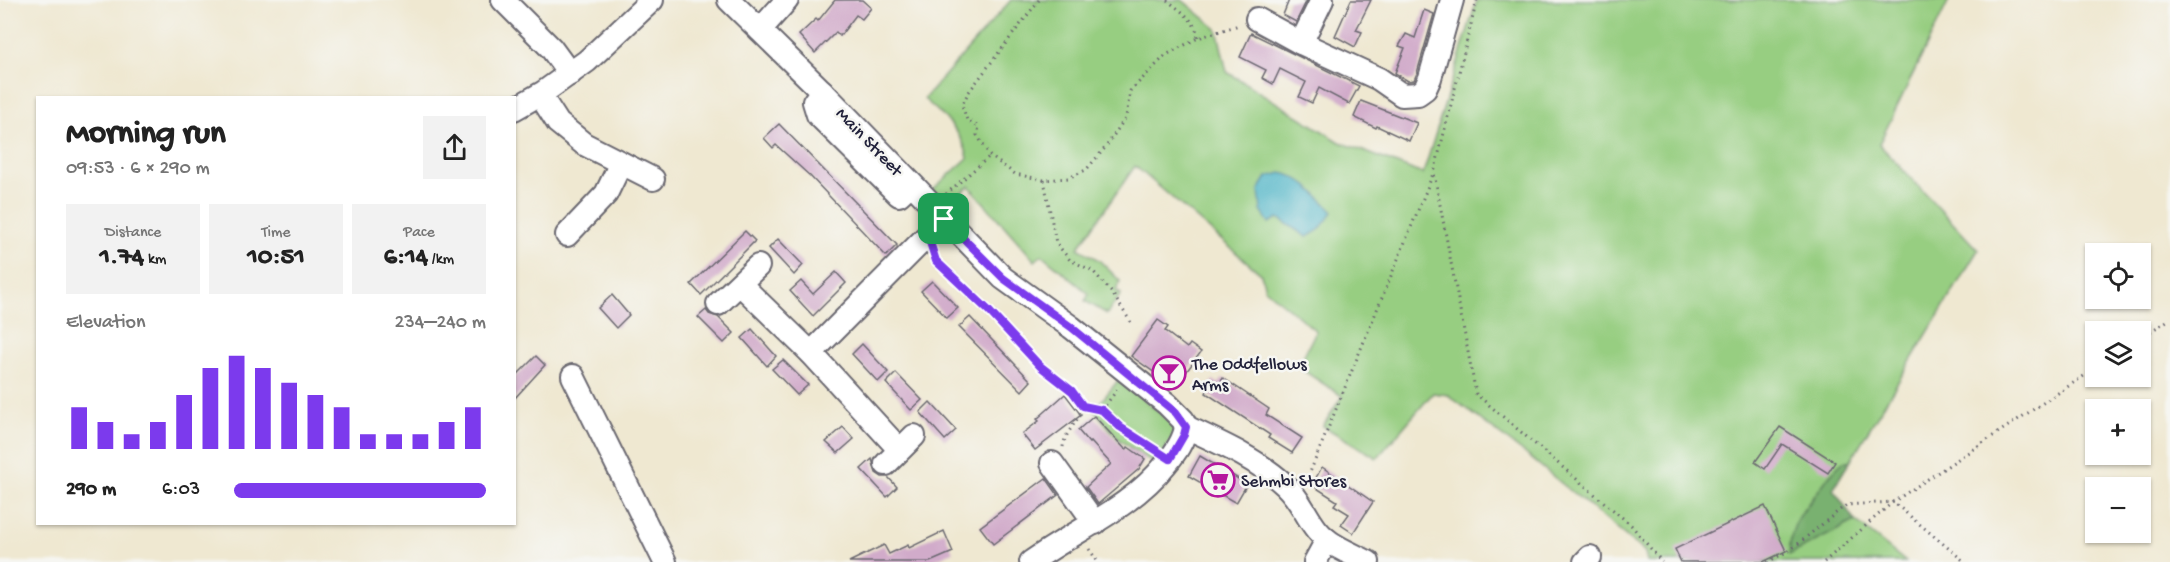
<!DOCTYPE html>
<meta charset="utf-8">
<style>
body{margin:0;font-family:"Gochi Hand",sans-serif;background:#f2f2f2;color:#222;height:100vh;display:flex;flex-direction:column;font-size:22px;white-space:nowrap}
*{box-sizing:border-box;margin:0}
p{font-size:20px;color:#767676}
.icon{flex:none;width:33px;height:33px;fill:none;stroke:currentColor;stroke-width:2;stroke-linecap:round;stroke-linejoin:round}
.map{position:relative;flex:1;overflow:hidden}
.details{position:absolute;left:36px;top:96px;width:480px;height:429px;display:flex;flex-direction:column;background:#fff;border-radius:0px;box-shadow:0 2px 4px #0004}
.details>*{flex:none}
.controls{position:absolute;left:2085px;top:243px;display:grid;gap:12px}
.controls a{display:grid;place-items:center;width:66px;height:66px;border-radius:0px;background:#fff;box-shadow:0 2px 4px #0004;font-size:30px}
.pin{position:absolute;display:grid;place-items:center;width:51px;height:51px;color:#fff;margin:-26px;border-radius:12px;box-shadow:0 3px 9px #0006}
.round{display:grid;place-items:center;flex:none;width:63px;height:63px;border-radius:0px;background:#f2f2f2}
.headline{display:flex;align-items:center;justify-content:space-between;height:102px;padding:0 30px}
h1{font-size:33px;font-weight:700;line-height:45px}
.metrics{display:grid;grid-template-columns:repeat(3,1fr);gap:9px;height:102px;padding:6px 30px}
.metrics div{display:grid;align-content:center;border-radius:0px;background:#f2f2f2;text-align:center}
.metrics b{font-size:26px;font-weight:700}
.metrics small{font-size:16px;font-weight:400}
.metrics p{font-size:16px}
.chart{height:168px;padding:12px 30px}
.chart p{display:flex;justify-content:space-between}
.chart svg{width:100%;height:108px;margin-top:6px;stroke:#7c3aed;stroke-width:6}
ul{padding:0 30px;list-style:none;font-size:20px}
li{display:grid;grid-template-columns:96px 72px 1fr;align-items:center;height:45px}
li i{height:15px;border-radius:8px;background:#7c3aed}
.map>svg:first-child{display:block}
.green{fill:#97ce81;stroke:#5c785e;stroke-width:1.5}
.forest{fill:#79b16f;stroke:#4e6a55;stroke-width:1.5}
.water{fill:#48b2c6;stroke:#356a80;stroke-width:1.5}
.building{fill:#d1abca}
.lines{fill:none;stroke-linecap:round;stroke-linejoin:round}
.minor-casing{stroke:#6a6770;stroke-width:26}
.path{stroke:#6a6770;stroke-width:3;stroke-dasharray:1.5 4.5;stroke-linecap:butt}
.minor{stroke:#fff;stroke-width:22}
.route-casing{stroke:#fff;stroke-width:12}
.route{stroke:#7c3aed;stroke-width:8}
.labels{text-anchor:middle;stroke-width:5;stroke-linejoin:round;paint-order:stroke}
.street-label{font-size:18px;fill:#22223b;stroke:#f6f6f2}
.poi-label{font-size:18px;fill:#22223b;stroke:#f6f6f2;text-anchor:start}
</style>
<div class="map">
<svg width="2170" height="562" viewBox="0 0 2170 562">
<rect width="100%" height="100%" fill="#f6f6f2"/>
<filter id="ink" filterUnits="userSpaceOnUse"><feTurbulence type="fractalNoise" baseFrequency=".0167" numOctaves="2"/><feDisplacementMap in="SourceGraphic" scale="12" xChannelSelector="R" yChannelSelector="G"/><feConvolveMatrix kernelMatrix="1 2 1 2 8 2 1 2 1" color-interpolation-filters="sRGB"/></filter>
<filter id="wash" filterUnits="userSpaceOnUse"><feTurbulence type="fractalNoise" baseFrequency=".008" numOctaves="4" result="noise"/><feDisplacementMap in="SourceGraphic" scale="24" xChannelSelector="R" yChannelSelector="G"/><feGaussianBlur stdDeviation="1.35" result="paint"/><feColorMatrix in="noise" values="0 0 0 0 0 0 0 0 0 0 0 0 0 0 0 0 0 1.4 0 .05"/><feComposite in="paint" operator="in"/></filter>
<g filter="url(#wash)">
<rect width="100%" height="100%" fill="#efe8d1"/>
<!-- green -->
<g class="green">
<path d="M1011,0H1182L1217,29L1227,72L1340,142L1423,174L1477,0H1949L1879,144L1978,250L1850,461H1844C1821,489 1788,516 1790,554L1855,521L1906,562H1647L1645,552L1527,455L1448,395L1433,393L1377,458L1323,426L1342,396L1298,367L1316,331L1265,289L1261,274L1135,166L1078,248L1099,260L1120,281L1116,291L1121,294L1107,314L1085,301L1089,294L1042,255L1035,261L969,186L947,206L932,190L968,158C963,132 943,115 924,99Z"/>
<polygon points="1120,378 1177,428 1157,465 1119,440 1094,410"/>
</g>
<!-- forest -->
<path class="forest" d="M1844,461H1850L1833,489L1855,521L1789,555C1791,526 1796,520 1813,498C1825,482 1828,475 1844,461Z"/>
<!-- water -->
<path class="water" d="M1281,173C1302,176 1319,197 1333,212L1319,230L1307,237L1278,218L1269,223L1261,211L1259,190L1267,177Z"/>
<g id="blocks">
<!-- building -->
<g class="building">
<polygon points="835,0 862,0 871,8 862,19 856,15 840,36 836,32 815,53 799,35 816,19 818,21"/>
<polygon points="1289,0 1307,0 1296,22 1283,15"/>
<polygon points="1351,0 1371,0 1356,30 1362,32 1355,47 1335,36"/>
<polygon points="1424,10 1434,14 1417,73 1414,80 1408,81 1395,73 1405,48 1399,46 1406,34 1415,38"/>
<polygon points="1251,33 1359,86 1349,104 1319,88 1312,103 1299,97 1306,82 1280,69 1273,84 1262,78 1266,70 1240,57"/>
<polygon points="1361,101 1417,123 1409,141 1377,126 1376,128 1354,117"/>
<polygon points="779,124 897,245 886,256 810,176 776,145 773,148 764,138"/>
<polygon points="745,231 755,241 701,295 691,284"/>
<polygon points="778,239 803,265 794,275 769,248"/>
<polygon points="836,272 846,283 813,316 790,291 801,281 813,294"/>
<polygon points="932,281 958,308 947,318 921,291"/>
<polygon points="612,295 629,315 616,328 598,308"/>
<polygon points="706,310 709,314 718,317 734,333 724,343 698,317"/>
<polygon points="970,317 1031,381 1022,391 959,327"/>
<polygon points="1158,320 1168,327 1165,331 1187,348 1190,344 1201,352 1175,387 1131,356"/>
<polygon points="752,329 776,356 767,366 742,338"/>
<polygon points="862,344 888,372 878,382 852,354"/>
<polygon points="536,356 545,365 514,399 514,378"/>
<polygon points="783,360 808,385 797,395 772,369"/>
<polygon points="896,373 922,400 911,410 886,383"/>
<polygon points="1223,378 1269,409 1266,415 1302,438 1292,453 1268,438 1270,435 1206,393 1213,380 1219,384"/>
<polygon points="1065,394 1081,415 1035,450 1022,434 1039,421 1037,419"/>
<polygon points="930,402 956,430 945,440 920,412"/>
<polygon points="1094,416 1126,450 1128,447 1145,459 1139,469 1098,504 1086,487 1111,464 1091,442 1089,443 1078,430"/>
<polygon points="843,427 854,439 838,453 826,442"/>
<polygon points="1780,427 1835,462 1828,473 1782,444 1765,469 1755,462"/>
<polygon points="1200,456 1247,484 1236,503 1189,476"/>
<polygon points="872,459 876,473 882,477 888,477 897,487 887,497 861,469"/>
<polygon points="1322,467 1373,502 1353,533 1341,525 1349,514 1334,505 1337,501 1312,485"/>
<polygon points="1046,478 1058,495 993,544 980,527"/>
<polygon points="1765,506 1786,551 1763,562 1681,562 1675,549"/>
<polygon points="944,531 953,552 930,562 849,562 884,545 889,554 908,545 909,548"/>
</g>
</g>
</g>
<g filter="url(#ink)">
<use href="#blocks" fill-opacity="0" stroke="#6a6770" stroke-width="1.5"/>
<g class="lines">
<defs>
<g id="minor">
<polyline points="503,0 551,48 570,74"/>
<path d="M729,0L822,91L1003,278L1071,327L1167,404L1183,420L1186,427C1220,443 1257,459 1285,485C1301,500 1305,515 1317,530C1330,546 1350,553 1368,562"/>
<polyline points="1257,19 1301,43 1379,79 1402,95 1418,94 1425,89 1430,78 1452,0"/>
<polyline points="760,30 787,0"/>
<polyline points="1301,43 1322,0"/>
<polyline points="822,91 814,102 818,115 899,195 911,184"/>
<polyline points="540,95 558,123 584,144 653,179"/>
<polyline points="514,109 544,92 587,61 652,0"/>
<polyline points="567,235 606,194 621,163"/>
<polyline points="740,284 811,353 899,449"/>
<polyline points="718,304 758,266"/>
<polyline points="811,353 944,219"/>
<polyline points="573,376 665,562"/>
<polyline points="1052,463 1095,523"/>
<polyline points="886,464 914,436"/>
<path d="M1031,562C1077,529 1130,509 1166,464C1175,453 1184,441 1186,427"/>
<polyline points="1315,562 1327,540"/>
<polyline points="1585,562 1590,557"/>
</g>
</defs>
<!-- minor casing -->
<use href="#minor" class="minor-casing"/>
<!-- path -->
<g class="path">
<polyline points="1039,0 968,93 962,105 967,120 979,127 977,135 990,156 1015,174 1044,180 1068,178 1086,170 1105,148 1126,117 1130,91 1166,55 1198,38 1239,25"/>
<path d="M1167,0C1180,11 1196,19 1198,38"/>
<polyline points="1477,0 1434,173 1476,394 1631,525 1662,562"/>
<polyline points="1044,180 1056,243 1070,260 1093,271 1112,293 1132,324"/>
<polyline points="946,194 990,156"/>
<path d="M934,254C941,274 973,296 988,311C1006,328 1021,349 1039,366C1055,380 1072,388 1083,406"/>
<polyline points="2140,338 2170,319"/>
<polyline points="1102,410 1119,387"/>
<path d="M1063,447C1065,431 1079,422 1083,406L1102,410L1120,427L1154,449"/>
<polyline points="1306,482 1433,174"/>
<polyline points="1089,549 1098,562"/>
<polyline points="1767,562 1789,551 1846,505 1893,502 2096,368"/>
<polyline points="1824,562 1893,502 1965,562"/>
</g>
<!-- minor -->
<use href="#minor" class="minor"/>
</g>
</g>
<g class="lines" filter="url(#ink)">
<defs>
<polygon id="route" points="944,219 1003,278 1071,327 1176,413 1186,427 1184,435 1170,459 1120,427 1102,410 1083,406 1072,391 1040,366 988,310 936,261 928,236"/>
</defs>
<!-- route casing -->
<use href="#route" class="route-casing"/>
<!-- route -->
<use href="#route" class="route"/>
</g>
<!-- icons -->
<defs>
<symbol id="bar-ring" viewBox="-11 -11 22 22"><circle r="9.5" fill="#f6f6f2" stroke="#b5179e" stroke-width="1.5"/><path d="M-6-5H6L.8 .8V4.5H3.5V6h-7V4.5H-.8V.8Z" fill="#b5179e"/></symbol>
<symbol id="supermarket-ring" viewBox="-11 -11 22 22"><circle r="9.5" fill="#f6f6f2" stroke="#b5179e" stroke-width="1.5"/><path d="M-6-5.5h2.5l.6 2H6L4.5 2H-2.5L-4.4-4H-6ZM-1.5 3.2a1.3 1.3 0 1 0 .1 0ZM3 3.2a1.3 1.3 0 1 0 .1 0Z" fill="#b5179e"/></symbol>
</defs>
<g fill-rule="evenodd">
<use href="#bar-ring" x="1150" y="354" width="38" height="38"/>
<use href="#supermarket-ring" x="1199" y="461" width="38" height="38"/>
</g>
<g class="labels">
<!-- street labels -->
<g class="street-label">
<text transform="translate(870 141) rotate(46)" y="6">Main Street</text>
</g>
<!-- poi labels -->
<g class="poi-label">
<text x="1192" y="369">The Oddfellows<tspan x="1192" dy="21">Arms</tspan></text>
<text x="1241" y="486">Sehmbi Stores</text>
</g>
</g>
</svg>
<div class="controls">
<a><svg class="icon" aria-label="locate" viewBox="0 0 24 24"><circle cx="12" cy="12" r="6"/><path d="M12 2v4M12 18v4M2 12h4M18 12h4"/></svg></a>
<a><svg class="icon" aria-label="layers" viewBox="0 0 24 24"><path d="M12 4l9 5-9 5-9-5zM3 14l9 5 9-5"/></svg></a>
<a>+</a>
<a>−</a>
</div>
<div class="pin" style="left:944px;top:219px;background:#1e9e55"><svg class="icon" aria-label="arrive" viewBox="0 0 24 24"><path d="M6 21V4h12l-3 4 3 4H6"/></svg></div>
<section class="details">
<div class="headline"><div><h1>Morning run</h1><p>09:53 · 6 × 290 m</p></div><a class="round"><svg class="icon" aria-label="share" viewBox="0 0 24 24"><path d="M12 15V3M7 8l5-5 5 5M5 13v7h14v-7"/></svg></a></div>
<div class="metrics">
<div><p>Distance</p><b>1.74<small> km</small></b></div>
<div><p>Time</p><b>10:51</b></div>
<div><p>Pace</p><b>6:14<small> /km</small></b></div>
</div>
<div class="chart"><p><span>Elevation</span>234–240 m</p>
<svg viewBox="0 0 160 44" preserveAspectRatio="none"><path d="M5 44V27M15 44V33M25 44V38M35 44V33M45 44V22M55 44V11M65 44V6M75 44V11M85 44V17M95 44V22M105 44V27M115 44V38M125 44V38M135 44V38M145 44V33M155 44V27"/></svg>
</div>
<ul>
<li><b>290 m</b>6:03<i style="width:100%"></i></li>
</ul>
</section>
</div>
